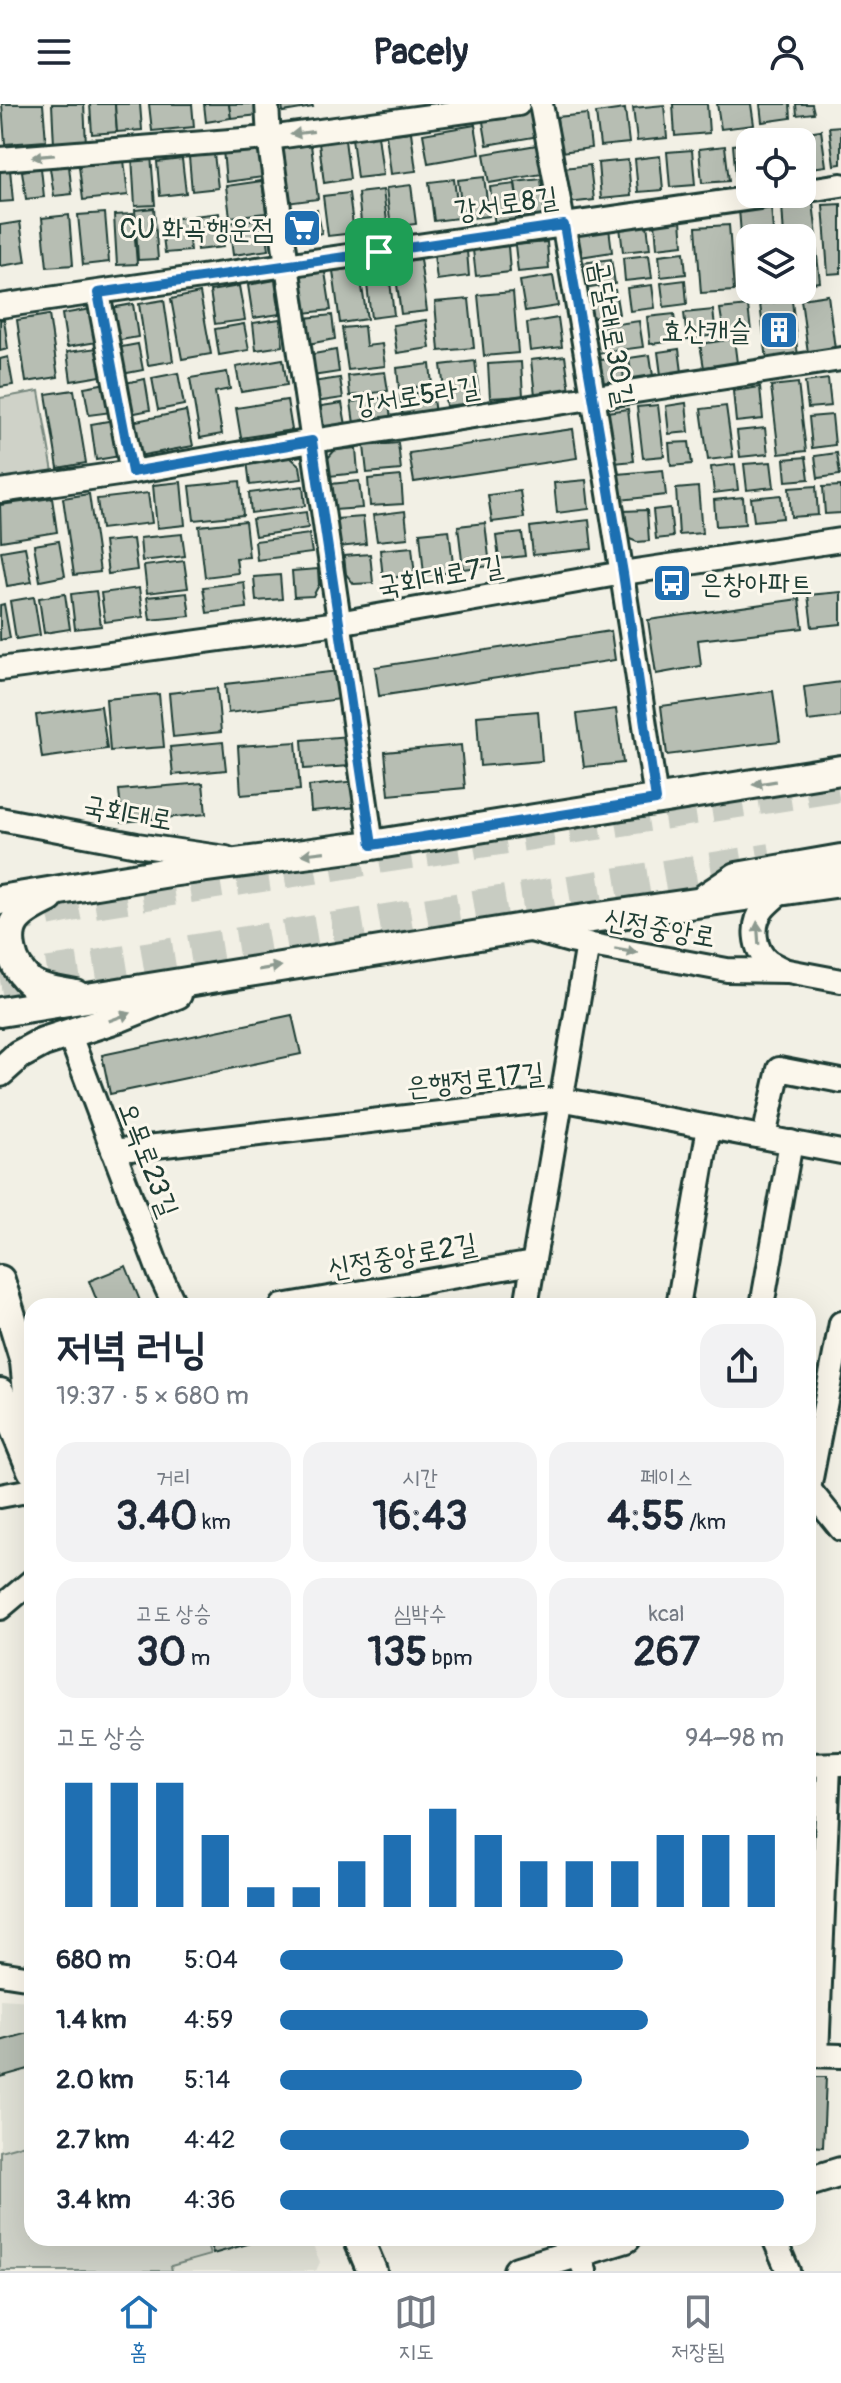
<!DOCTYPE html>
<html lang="ko">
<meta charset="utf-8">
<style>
body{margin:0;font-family:Pangolin,"Poor Story",sans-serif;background:#f2f2f3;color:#1f2937;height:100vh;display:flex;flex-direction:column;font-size:30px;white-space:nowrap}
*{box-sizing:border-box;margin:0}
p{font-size:26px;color:#747a83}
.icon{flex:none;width:44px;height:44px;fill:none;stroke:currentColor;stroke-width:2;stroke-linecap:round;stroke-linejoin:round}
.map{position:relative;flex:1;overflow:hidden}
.side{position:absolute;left:24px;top:1194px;width:792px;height:948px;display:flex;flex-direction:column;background:#fff;border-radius:24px;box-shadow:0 8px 32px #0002}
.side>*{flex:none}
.fabs{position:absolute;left:736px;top:24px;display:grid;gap:16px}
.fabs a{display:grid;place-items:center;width:80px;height:80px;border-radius:16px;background:#fff;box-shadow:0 8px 32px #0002;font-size:40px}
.pin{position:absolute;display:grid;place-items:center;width:68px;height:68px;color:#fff;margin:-34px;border-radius:16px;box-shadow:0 4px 12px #0006}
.round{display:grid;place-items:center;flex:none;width:84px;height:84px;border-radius:24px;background:#f2f2f3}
.head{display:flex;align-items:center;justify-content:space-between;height:136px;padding:0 32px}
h1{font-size:44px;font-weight:800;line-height:60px}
.metrics{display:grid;grid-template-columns:repeat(3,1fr);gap:12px;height:136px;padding:8px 32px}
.metrics div{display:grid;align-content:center;border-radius:20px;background:#f2f2f3;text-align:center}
.metrics b{font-size:40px;font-weight:800}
.metrics small{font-size:22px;font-weight:400}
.metrics p{font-size:22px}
.chart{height:224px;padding:16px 32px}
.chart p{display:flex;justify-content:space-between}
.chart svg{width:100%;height:144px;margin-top:8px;stroke:#1f6fb2;stroke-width:6}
ul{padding:0 32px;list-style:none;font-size:26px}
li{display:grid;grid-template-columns:128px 96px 1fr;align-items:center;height:60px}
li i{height:20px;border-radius:10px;background:#1f6fb2}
header{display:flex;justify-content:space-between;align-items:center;height:104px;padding:0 32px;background:#fff;font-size:36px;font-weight:800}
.menu{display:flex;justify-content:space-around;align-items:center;height:112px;border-top:2px solid #e0e1e3;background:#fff;font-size:22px;color:#747a83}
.menu a{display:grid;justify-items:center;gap:4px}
.menu .active{color:#1f6fb2}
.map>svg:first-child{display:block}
.built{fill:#e0e1d6}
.green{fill:#cfd2c8;stroke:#77887e;stroke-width:2}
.building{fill:#b7beb3;stroke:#1f3d34;stroke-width:2}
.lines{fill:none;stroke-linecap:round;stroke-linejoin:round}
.highway-tunnel{stroke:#c8ccc2;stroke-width:32;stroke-dasharray:32 16;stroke-linecap:butt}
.minor-casing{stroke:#1f3d34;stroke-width:28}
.major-casing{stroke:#1f3d34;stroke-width:34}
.minor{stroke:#fbf7ec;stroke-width:22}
.major{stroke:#fbf7ec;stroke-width:28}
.oneway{fill:#8d9a90}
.route-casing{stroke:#fff;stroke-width:16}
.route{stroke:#1f6fb2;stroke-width:10}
.labels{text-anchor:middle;stroke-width:6;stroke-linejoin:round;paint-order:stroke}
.street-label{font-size:28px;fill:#1f3d34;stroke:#fbf7ec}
.poi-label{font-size:28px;fill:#1f3d34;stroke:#fbf7ec;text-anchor:end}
</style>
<header><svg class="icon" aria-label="menu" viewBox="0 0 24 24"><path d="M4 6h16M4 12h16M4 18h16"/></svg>Pacely<svg class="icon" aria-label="person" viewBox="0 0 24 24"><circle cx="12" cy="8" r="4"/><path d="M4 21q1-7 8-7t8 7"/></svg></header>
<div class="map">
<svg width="841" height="2167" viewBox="0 0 841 2167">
<rect width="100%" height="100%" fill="#f2f0e5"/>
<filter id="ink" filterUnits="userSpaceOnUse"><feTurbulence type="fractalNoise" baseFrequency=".0125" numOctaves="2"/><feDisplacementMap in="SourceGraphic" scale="16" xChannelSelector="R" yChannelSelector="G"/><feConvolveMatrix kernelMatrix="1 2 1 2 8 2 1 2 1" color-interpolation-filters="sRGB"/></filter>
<g filter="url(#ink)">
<!-- built -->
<polygon class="built" points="0,1895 32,1897 32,2134 310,2134 320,2158 316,2167 0,2167"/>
<!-- green -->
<g class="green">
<polygon points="39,287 53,368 0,378 0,294"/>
<polygon points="32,2038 32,2134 205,2134 210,2151 171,2162 172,2167 0,2167 0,2047"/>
</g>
<!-- building -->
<g class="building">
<polygon points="2,0 43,0 46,37 5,40"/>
<polygon points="52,0 84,0 86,40 54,41"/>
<polygon points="90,0 115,0 117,28 92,30"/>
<polygon points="115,0 140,0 142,26 117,28"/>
<polygon points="149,0 192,0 194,23 152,27"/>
<polygon points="204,0 229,0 231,14 206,18"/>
<polygon points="229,0 258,0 259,11 231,14"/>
<polygon points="282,0 312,0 313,3 283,8"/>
<polygon points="673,0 707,0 709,29 675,32"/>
<polygon points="717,0 751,0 754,21 721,25"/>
<polygon points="760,0 790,0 791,14 762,18"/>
<polygon points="796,0 812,0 814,9 797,11"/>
<polygon points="664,1 667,34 637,37 633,4"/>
<polygon points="534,4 539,32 487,41 482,12"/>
<polygon points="625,5 629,39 600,42 596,9"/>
<polygon points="587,10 591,44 561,48 557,13"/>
<polygon points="475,21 480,50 428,59 423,30"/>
<polygon points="841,22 841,60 834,61 829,23"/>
<polygon points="821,26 826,62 804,65 799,29"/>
<polygon points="411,28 416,67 391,70 386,31"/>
<polygon points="378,31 383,71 357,74 352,34"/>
<polygon points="345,36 350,75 324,79 319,39"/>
<polygon points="750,39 750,74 736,75 733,41"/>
<polygon points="259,41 263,73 226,78 223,46"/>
<polygon points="311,41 318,95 287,99 280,45"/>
<polygon points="537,41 542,70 489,79 484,50"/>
<polygon points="725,42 729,77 702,79 699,45"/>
<polygon points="692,46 695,81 670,83 667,48"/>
<polygon points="214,50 218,84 192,87 189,53"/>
<polygon points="151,51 155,101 135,102 132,52"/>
<polygon points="660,52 663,86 638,88 635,55"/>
<polygon points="182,55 186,89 160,92 157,58"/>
<polygon points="124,56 128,91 83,96 79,62"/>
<polygon points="628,56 631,92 601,95 598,59"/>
<polygon points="590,61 594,96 568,99 564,64"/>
<polygon points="69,62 72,90 54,92 50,64"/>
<polygon points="41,64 44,93 26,95 22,67"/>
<polygon points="0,65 10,65 13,97 0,98"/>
<polygon points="484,73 489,112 463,115 458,76"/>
<polygon points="454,75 459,114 434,117 429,78"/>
<polygon points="541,75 545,114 520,117 515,78"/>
<polygon points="262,77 266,109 230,113 226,82"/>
<polygon points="515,80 520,119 495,122 490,83"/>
<polygon points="411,81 416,120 391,123 386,84"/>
<polygon points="383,86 388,125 362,128 358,89"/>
<polygon points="349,89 354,129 328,132 323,92"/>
<polygon points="813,98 817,133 784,134 782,100"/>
<polygon points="841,100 841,169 828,170 823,101"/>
<polygon points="771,102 773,126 741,130 739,105"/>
<polygon points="154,104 158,155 138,156 135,106"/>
<polygon points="317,106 322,129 301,133 291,129 288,111"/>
<polygon points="105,109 109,158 83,161 78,111"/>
<polygon points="219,109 223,143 197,146 194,112"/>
<polygon points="133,110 137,160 117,161 114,111"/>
<polygon points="69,111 73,161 47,163 42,114"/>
<polygon points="187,113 190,147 165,149 161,116"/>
<polygon points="265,114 269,146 233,151 229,119"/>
<polygon points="681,116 683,141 657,144 655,118"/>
<polygon points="20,118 26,158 0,162 0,121"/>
<polygon points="647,120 650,145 623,148 620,123"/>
<polygon points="729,121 734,187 701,189 696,123"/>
<polygon points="609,124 612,148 580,153 577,129"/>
<polygon points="547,138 549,165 518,168 515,141"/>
<polygon points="508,142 510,168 476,172 473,146"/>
<polygon points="816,143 820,178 802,180 802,144"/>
<polygon points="467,147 469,172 437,176 434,151"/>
<polygon points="684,148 686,170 661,173 659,151"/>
<polygon points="649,151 652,174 625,177 623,154"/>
<polygon points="420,155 427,207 401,210 394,159"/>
<polygon points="611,155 615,180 584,185 581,159"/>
<polygon points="388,161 394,211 371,214 365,164"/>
<polygon points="359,164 367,215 340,219 333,167"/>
<polygon points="325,168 331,206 304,209 299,172"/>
<polygon points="553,172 558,202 525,207 520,177"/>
<polygon points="275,176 280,210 253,214 248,181"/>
<polygon points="685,176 687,200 664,203 661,179"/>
<polygon points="652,181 655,204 630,207 627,184"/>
<polygon points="239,182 245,216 215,220 210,187"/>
<polygon points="615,186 619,210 591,214 588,191"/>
<polygon points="513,188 518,249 484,252 478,191"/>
<polygon points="200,189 211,250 182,255 171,195"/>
<polygon points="828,191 835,245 808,249 801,195"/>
<polygon points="469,195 474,244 439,247 435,198"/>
<polygon points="164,196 173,257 148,261 139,200"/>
<polygon points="792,196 798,253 767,256 760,200"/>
<polygon points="133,200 138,233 115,237 110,204"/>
<polygon points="748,202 751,227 724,230 720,205"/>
<polygon points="91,205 97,238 67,243 62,210"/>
<polygon points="713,206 716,231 687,235 684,209"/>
<polygon points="674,210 677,237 650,240 647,213"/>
<polygon points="49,211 58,273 26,278 17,216"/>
<polygon points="332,211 335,235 308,240 305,214"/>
<polygon points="558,214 562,243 530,247 527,219"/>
<polygon points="4,215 8,245 0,247 0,216"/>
<polygon points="280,215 283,242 256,246 253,219"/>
<polygon points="426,216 430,244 397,249 393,221"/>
<polygon points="639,217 643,243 598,249 594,223"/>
<polygon points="244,220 249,246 219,251 215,225"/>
<polygon points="364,222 366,242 382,240 385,262 348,266 342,224"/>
<polygon points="734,235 737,259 704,264 700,240"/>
<polygon points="138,240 143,266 122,270 116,244"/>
<polygon points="97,244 101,272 71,277 67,248"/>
<polygon points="679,245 682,268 661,271 658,248"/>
<polygon points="336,246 339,268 312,272 308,251"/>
<polygon points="650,251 653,272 632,276 629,254"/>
<polygon points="565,252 570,287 535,291 531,256"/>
<polygon points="8,253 13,281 0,283 0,255"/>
<polygon points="622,254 624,277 603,279 600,256"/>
<polygon points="283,255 287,281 241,288 236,263"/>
<polygon points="475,257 480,298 446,302 441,261"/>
<polygon points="521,258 523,292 490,294 488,260"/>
<polygon points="430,260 432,281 399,285 397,264"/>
<polygon points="227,268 230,285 215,288 222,330 200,334 190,274"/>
<polygon points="385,268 388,287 350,292 348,272"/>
<polygon points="178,269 184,301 158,306 152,274"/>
<polygon points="340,274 343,294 315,298 312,278"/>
<polygon points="145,275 150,306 130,310 125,279"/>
<polygon points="828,275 831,302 808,304 805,278"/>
<polygon points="107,279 112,308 89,311 84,283"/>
<polygon points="798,279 806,347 779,350 771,282"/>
<polygon points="760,283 763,315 736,318 733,287"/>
<polygon points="74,286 86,359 58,364 46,290"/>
<polygon points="432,287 435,310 403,314 400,291"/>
<polygon points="388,293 391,315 354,320 351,298"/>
<polygon points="287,296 292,326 241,334 236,304"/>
<polygon points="342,299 346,321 318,326 315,303"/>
<polygon points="686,299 689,328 669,330 666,302"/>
<polygon points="658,301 664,352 643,354 637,303"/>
<polygon points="726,302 733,353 708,356 701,305"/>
<polygon points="628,305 634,357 614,359 607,308"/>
<polygon points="186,307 193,342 138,352 131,318"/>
<polygon points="832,311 835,341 812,344 809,313"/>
<polygon points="114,316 120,352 96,356 91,320"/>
<polygon points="765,324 768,350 740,353 737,327"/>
<polygon points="573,325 577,354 414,378 409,349"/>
<polygon points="689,338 692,360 671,362 669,339"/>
<polygon points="398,339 401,366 367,369 364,342"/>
<polygon points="356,344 358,369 329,372 327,355 335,346"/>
<polygon points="837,349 840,371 818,374 815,352"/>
<polygon points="290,353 300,362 302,375 250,381 247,357"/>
<polygon points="806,353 809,375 786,377 784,355"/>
<polygon points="771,358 774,383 747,386 744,360"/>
<polygon points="735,360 738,386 714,389 711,363"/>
<polygon points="663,366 666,391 620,396 618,370"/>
<polygon points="401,372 403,400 370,402 368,375"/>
<polygon points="586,376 589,405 557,409 554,379"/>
<polygon points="240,377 243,411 194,416 190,382"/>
<polygon points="359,377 362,404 334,406 331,380"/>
<polygon points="181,378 185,421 157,424 153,381"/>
<polygon points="303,382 305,402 251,409 249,389"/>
<polygon points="816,382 818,411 791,413 789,384"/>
<polygon points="841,382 841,409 825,410 823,383"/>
<polygon points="698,383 702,429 679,431 676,385"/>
<polygon points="520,387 524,414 492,418 488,391"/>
<polygon points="148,389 152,419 101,425 97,395"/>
<polygon points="89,390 100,468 74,471 63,394"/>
<polygon points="781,391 783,414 754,417 751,394"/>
<polygon points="743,393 745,420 716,422 714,396"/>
<polygon points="52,394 57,428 1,437 0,401"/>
<polygon points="670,404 673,433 656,435 653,406"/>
<polygon points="647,406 649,437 637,438 625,433 623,407"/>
<polygon points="405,407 408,434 377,437 373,411"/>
<polygon points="306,408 308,424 255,432 252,415"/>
<polygon points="363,413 366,440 339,443 336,415"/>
<polygon points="589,416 592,445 533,451 530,423"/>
<polygon points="245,417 249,453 236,454 238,469 205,473 199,422"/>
<polygon points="485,419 490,462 463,465 458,422"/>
<polygon points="449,426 454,468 424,471 420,429"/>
<polygon points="522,429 525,452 499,455 496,432"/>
<polygon points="182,430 185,452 142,457 140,434"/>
<polygon points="309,430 312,449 257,456 255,437"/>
<polygon points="133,435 137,466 108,470 104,438"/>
<polygon points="59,437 65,472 40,477 34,441"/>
<polygon points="25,443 32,478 7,482 1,447"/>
<polygon points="412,443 415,472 383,474 380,446"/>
<polygon points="370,450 373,479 354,480 346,470 344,452"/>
<polygon points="184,457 188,484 147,489 144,462"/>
<polygon points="318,465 319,481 313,492 294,493 292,467"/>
<polygon points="280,471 282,495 256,497 254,473"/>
<polygon points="244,478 247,504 207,509 203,483"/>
<polygon points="139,484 143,513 105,518 101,489"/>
<polygon points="96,487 101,522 75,525 71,490"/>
<polygon points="841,488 841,520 812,523 808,491"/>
<polygon points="187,489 190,512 150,516 147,493"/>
<polygon points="65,490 70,525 44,529 39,494"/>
<polygon points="34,493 40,531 16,535 10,497"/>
<polygon points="799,495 803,524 698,536 701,562 656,570 648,516"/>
<polygon points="4,500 10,534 0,536 0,501"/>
<polygon points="611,527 615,556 379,592 375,563"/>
<polygon points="338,567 341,595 228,609 225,580"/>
<polygon points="841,578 841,613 808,617 804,583"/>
<polygon points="217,584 221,628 173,633 169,589"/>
<polygon points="773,587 780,637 667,651 661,602"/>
<polygon points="159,590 164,643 110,647 106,595"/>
<polygon points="101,602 107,645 42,654 36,611"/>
<polygon points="616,605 623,659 584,663 577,610"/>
<polygon points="538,607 542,657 480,662 477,612"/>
<polygon points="349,632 351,662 304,665 302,636"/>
<polygon points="223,638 226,666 173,671 170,643"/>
<polygon points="296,638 300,686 241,691 238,642"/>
<polygon points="461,641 465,684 389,691 385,648"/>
<polygon points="356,677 359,703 311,707 309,682"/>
<polygon points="203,679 206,710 122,718 119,686"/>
<polygon points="292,911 301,950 110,990 102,951"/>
<polygon points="126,1162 142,1202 99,1202 89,1177"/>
<polygon points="32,1928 32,1964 0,1973 0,1937"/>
<polygon points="808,1973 826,1973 823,2043 808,2042"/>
<polygon points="208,2134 268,2134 213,2150"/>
</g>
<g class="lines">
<!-- highway-tunnel -->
<g class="highway-tunnel">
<polyline points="0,816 81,800 841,682"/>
<polyline points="0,877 771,755"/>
</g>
<defs>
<g id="minor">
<polyline points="267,0 269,34 287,161 372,741"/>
<path d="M541,0C585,231 622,463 656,696"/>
<polyline points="0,55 269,34 518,0"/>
<polyline points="802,87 841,81"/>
<polyline points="98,189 132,368"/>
<polyline points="0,202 780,90"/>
<polyline points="0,387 132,368 312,337 841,255"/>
<polyline points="0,565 338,519 623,469 841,436"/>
<polyline points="0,715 137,741 226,754"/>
<path d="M783,786C777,792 769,798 764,804C751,819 753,846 769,858C774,861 781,864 786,867"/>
<polyline points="527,825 570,837 727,866 788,867 841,877"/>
<polyline points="69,929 160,1170 175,1202"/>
<polyline points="764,1033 779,965 841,977"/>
<polyline points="113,1047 560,995 841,1048"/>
<polyline points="282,1202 533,1159"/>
<polyline points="526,1202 588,840"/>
<polyline points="678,1202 709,1023"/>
<polyline points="762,1202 791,1038"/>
<polyline points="808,1384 841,1425"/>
<polyline points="808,1390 841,1219"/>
<polyline points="0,1392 32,1386"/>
<polyline points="0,1504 32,1477"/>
<polyline points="808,1661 841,1660"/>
<polyline points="0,1869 32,1874"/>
<polyline points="808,1951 841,1952"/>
<polyline points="817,1951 829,1661"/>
<polyline points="571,2134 585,2167"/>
<polyline points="774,2134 788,2167"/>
</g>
<g id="major">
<polyline points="707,793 737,773 841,755"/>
<path d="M49,794C18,809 2,819 14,856C17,864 26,876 33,880C45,887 63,888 76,891"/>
<polyline points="0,796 169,768 372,741 841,666"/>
<polyline points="0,908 523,824 841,778"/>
<polyline points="0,968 19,951 43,938 120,913 177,890"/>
<polyline points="0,1176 25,1258 32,1329"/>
<polyline points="0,1289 32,1366"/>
<polyline points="808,2078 841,2068"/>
<polyline points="358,2134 372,2167"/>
<polyline points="518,2167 626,2134"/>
</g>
</defs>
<!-- minor casing -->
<use href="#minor" class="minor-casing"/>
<!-- major casing -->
<use href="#major" class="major-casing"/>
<!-- minor -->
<use href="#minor" class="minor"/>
<!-- major -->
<use href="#major" class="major"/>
</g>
<!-- one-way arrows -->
<defs><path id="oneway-solid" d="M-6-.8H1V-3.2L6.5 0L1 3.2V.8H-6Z" transform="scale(2)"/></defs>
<g class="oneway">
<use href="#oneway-solid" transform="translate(302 29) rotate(172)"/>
<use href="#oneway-solid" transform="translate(43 52) rotate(175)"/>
<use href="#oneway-solid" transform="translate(764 679) rotate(171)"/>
<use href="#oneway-solid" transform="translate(313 749) rotate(173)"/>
<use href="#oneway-solid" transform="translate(758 829) rotate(-94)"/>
<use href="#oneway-solid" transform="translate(626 847) rotate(10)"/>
<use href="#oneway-solid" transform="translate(270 864) rotate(-9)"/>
<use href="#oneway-solid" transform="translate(120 913) rotate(-20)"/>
</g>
</g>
<g class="lines" filter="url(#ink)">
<defs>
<polygon id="route" points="564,121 623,469 656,696 372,741 312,337 132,368 98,189"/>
</defs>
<!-- route casing -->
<use href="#route" class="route-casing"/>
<!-- route -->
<use href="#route" class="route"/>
</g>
<!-- icons -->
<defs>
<symbol id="supermarket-square" viewBox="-11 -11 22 22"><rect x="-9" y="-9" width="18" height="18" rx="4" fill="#1f6fb2" stroke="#fbf7ec"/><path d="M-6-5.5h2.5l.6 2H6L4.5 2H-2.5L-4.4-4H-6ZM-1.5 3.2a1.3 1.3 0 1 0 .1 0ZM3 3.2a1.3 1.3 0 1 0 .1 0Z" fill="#fff"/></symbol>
<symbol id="building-square" viewBox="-11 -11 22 22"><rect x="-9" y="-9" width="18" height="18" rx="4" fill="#1f6fb2" stroke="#fbf7ec"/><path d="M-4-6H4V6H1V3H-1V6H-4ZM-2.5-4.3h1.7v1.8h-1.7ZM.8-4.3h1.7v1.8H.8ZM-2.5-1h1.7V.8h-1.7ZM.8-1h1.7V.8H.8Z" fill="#fff"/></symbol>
<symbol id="bus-square" viewBox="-11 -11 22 22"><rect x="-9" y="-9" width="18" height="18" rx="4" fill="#1f6fb2" stroke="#fbf7ec"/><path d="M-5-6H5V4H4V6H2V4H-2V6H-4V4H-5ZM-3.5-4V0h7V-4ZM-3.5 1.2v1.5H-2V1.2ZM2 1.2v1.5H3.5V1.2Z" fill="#fff"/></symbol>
</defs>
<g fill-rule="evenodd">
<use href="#supermarket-square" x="280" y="102" width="44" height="44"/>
<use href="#building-square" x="757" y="204" width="44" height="44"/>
<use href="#bus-square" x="650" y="457" width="44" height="44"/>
</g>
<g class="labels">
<!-- street labels -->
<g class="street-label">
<text transform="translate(506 99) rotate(-8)" y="10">강서로8길</text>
<text transform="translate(613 229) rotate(80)" y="10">곰달래로30길</text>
<text transform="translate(416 291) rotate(-9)" y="10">강서로5라길</text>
<text transform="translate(440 471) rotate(-10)" y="10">국회대로7길</text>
<text transform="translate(128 708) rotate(10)" y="10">국회대로</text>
<text transform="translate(660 823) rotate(10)" y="10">신정중앙로</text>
<text transform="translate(475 975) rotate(-6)" y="10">은행정로17길</text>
<text transform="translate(149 1055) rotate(69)" y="10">오목로23길</text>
<text transform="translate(402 1151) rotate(-10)" y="10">신정중앙로2길</text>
</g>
<!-- poi labels -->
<g class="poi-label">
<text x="274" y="134">CU 화곡행운점</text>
<text x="751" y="236">효산캐슬</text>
<text x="700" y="489" text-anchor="start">은창아파트</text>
</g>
</g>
</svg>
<div class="fabs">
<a><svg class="icon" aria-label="locate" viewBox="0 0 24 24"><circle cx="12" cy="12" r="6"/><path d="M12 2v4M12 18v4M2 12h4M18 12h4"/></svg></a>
<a><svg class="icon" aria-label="layers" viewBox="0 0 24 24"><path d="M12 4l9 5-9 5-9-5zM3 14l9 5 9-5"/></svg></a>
</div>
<div class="pin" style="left:379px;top:148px;background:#1e9e55"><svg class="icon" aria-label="arrive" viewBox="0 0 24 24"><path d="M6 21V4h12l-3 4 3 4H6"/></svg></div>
<section class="side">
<div class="head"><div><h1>저녁 러닝</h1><p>19:37 · 5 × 680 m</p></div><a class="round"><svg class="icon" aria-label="share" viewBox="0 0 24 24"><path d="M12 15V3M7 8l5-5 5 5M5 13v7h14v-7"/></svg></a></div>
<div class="metrics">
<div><p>거리</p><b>3.40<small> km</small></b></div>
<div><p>시간</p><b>16:43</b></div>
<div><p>페이스</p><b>4:55<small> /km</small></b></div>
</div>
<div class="metrics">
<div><p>고도 상승</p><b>30<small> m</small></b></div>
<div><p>심박수</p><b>135<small> bpm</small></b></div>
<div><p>kcal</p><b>267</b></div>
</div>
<div class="chart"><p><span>고도 상승</span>94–98 m</p>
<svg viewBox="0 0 160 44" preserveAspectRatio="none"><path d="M5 44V6M15 44V6M25 44V6M35 44V22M45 44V38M55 44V38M65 44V30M75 44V22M85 44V14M95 44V22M105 44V30M115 44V30M125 44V30M135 44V22M145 44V22M155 44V22"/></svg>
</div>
<ul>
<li><b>680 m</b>5:04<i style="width:68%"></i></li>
<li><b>1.4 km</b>4:59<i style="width:73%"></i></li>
<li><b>2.0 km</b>5:14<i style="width:60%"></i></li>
<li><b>2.7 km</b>4:42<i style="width:93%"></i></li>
<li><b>3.4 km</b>4:36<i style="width:100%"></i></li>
</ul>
</section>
</div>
<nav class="menu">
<a class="active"><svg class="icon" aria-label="home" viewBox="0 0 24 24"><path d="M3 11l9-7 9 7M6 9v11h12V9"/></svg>홈</a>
<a><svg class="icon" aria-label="map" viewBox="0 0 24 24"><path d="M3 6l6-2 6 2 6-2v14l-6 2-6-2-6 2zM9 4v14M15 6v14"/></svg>지도</a>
<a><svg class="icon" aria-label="saved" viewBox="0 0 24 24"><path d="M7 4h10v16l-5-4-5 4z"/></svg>저장됨</a>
</nav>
